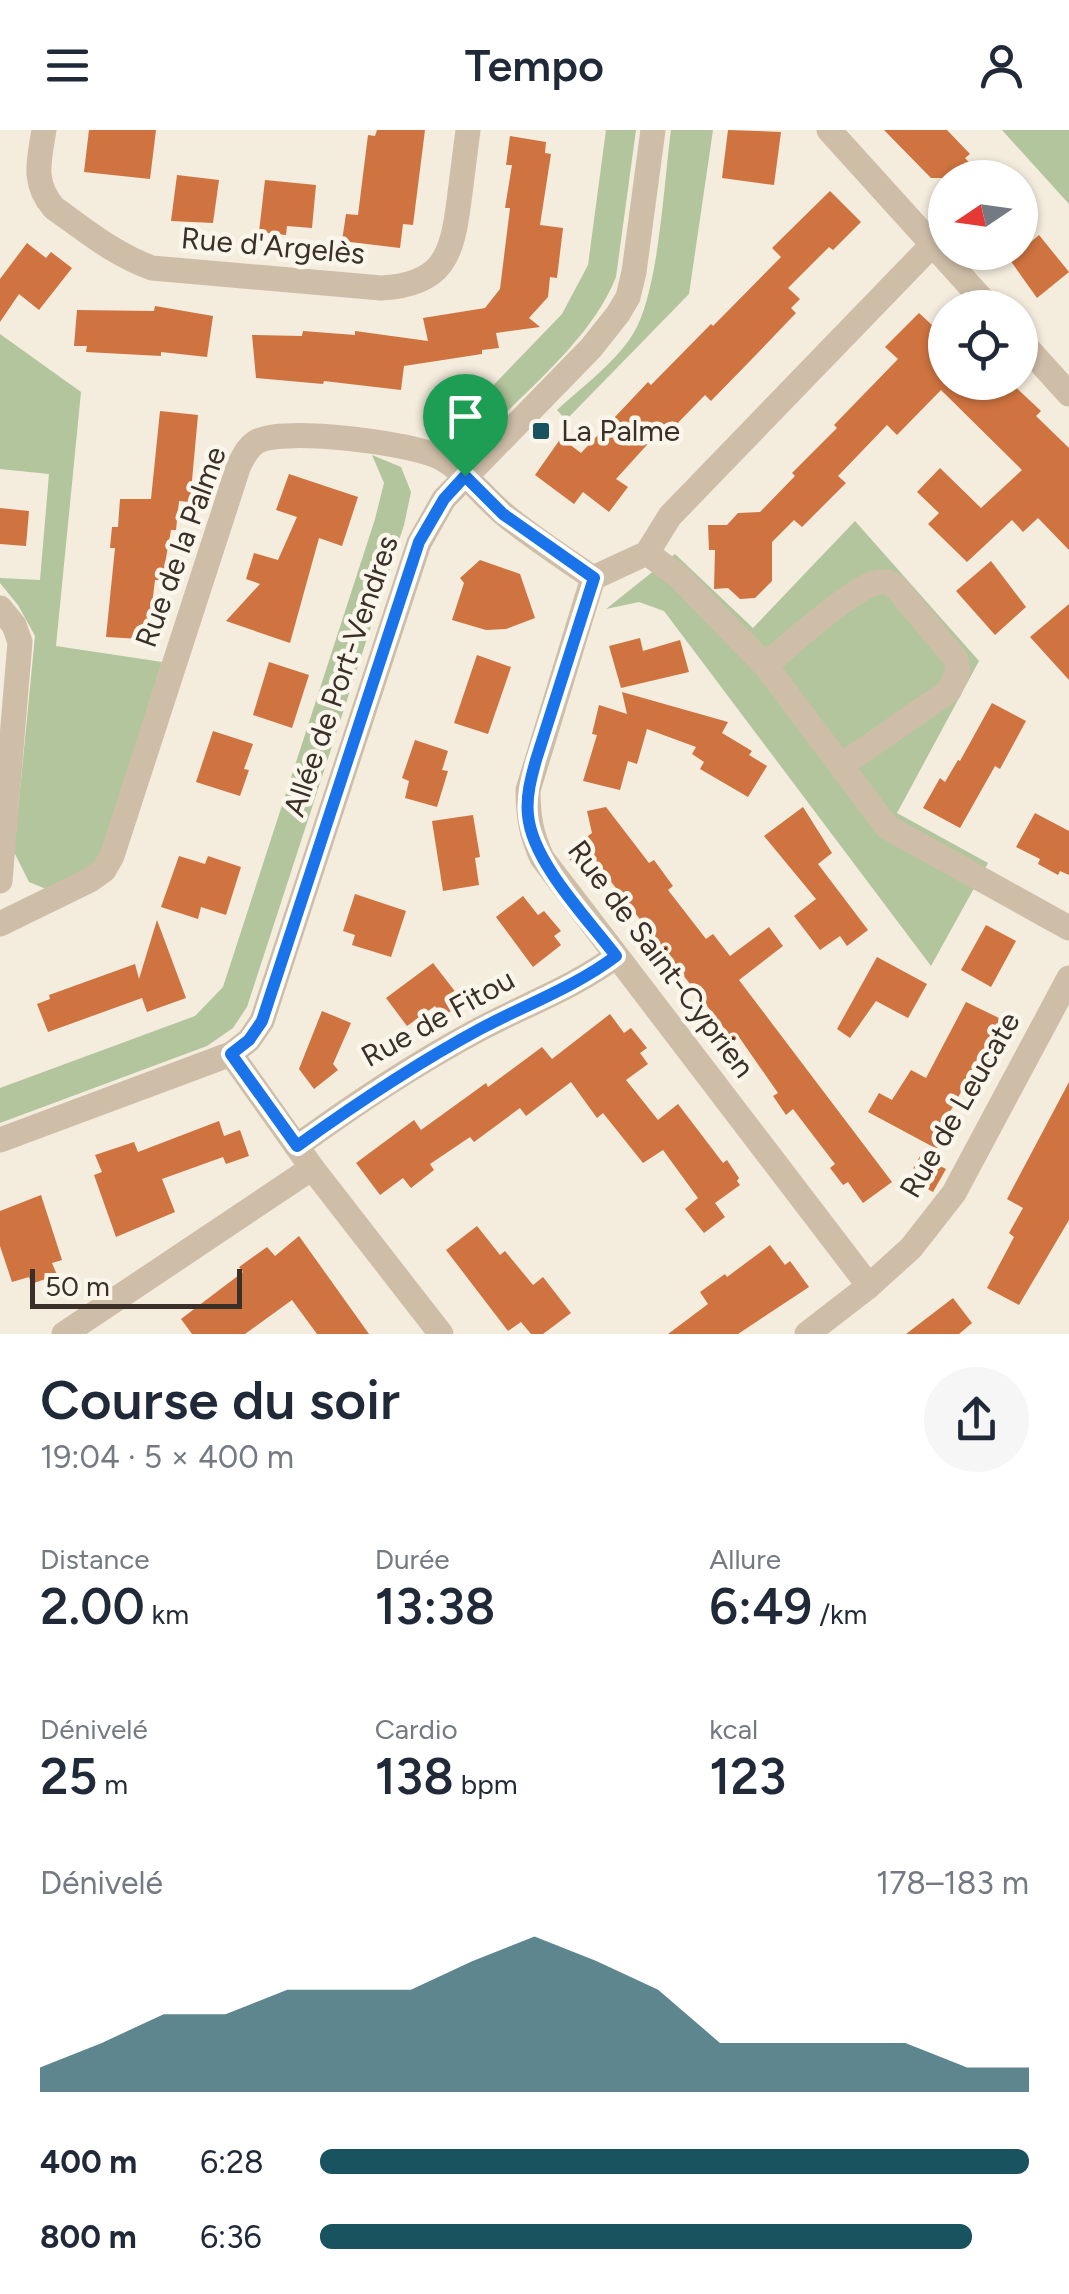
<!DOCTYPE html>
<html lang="fr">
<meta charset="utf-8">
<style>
body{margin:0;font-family:Figtree,sans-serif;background:#f6f6f7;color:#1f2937;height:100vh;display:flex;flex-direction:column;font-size:38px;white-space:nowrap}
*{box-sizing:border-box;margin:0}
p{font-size:32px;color:#747a83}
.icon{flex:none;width:55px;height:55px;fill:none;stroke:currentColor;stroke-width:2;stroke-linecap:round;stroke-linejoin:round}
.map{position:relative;height:1204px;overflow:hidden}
.drawer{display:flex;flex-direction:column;background:#fff;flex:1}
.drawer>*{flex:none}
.needle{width:65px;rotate:257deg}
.controls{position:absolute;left:928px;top:30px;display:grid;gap:20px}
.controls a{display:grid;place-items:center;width:110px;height:110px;border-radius:50%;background:#fff;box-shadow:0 2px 8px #0004;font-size:50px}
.scale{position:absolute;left:30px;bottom:25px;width:212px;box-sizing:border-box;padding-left:10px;border:5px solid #3a3029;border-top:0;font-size:28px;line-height:35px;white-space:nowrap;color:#3a3029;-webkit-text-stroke:8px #fbf6eb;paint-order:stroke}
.pin{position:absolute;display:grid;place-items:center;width:85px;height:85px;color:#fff;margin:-102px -42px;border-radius:50% 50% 50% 0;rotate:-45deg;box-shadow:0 0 10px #0007}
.pin .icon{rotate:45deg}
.round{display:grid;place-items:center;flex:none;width:105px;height:105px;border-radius:52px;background:#f6f6f7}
.head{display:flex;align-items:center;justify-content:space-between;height:170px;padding:0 40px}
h1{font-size:55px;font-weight:600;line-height:75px}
.figures{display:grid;grid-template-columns:repeat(3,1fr);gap:15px;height:170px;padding:10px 40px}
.figures div{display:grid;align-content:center}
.figures b{font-size:50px;font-weight:600}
.figures small{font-size:28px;font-weight:400}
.figures p{font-size:28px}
.chart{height:280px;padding:20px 40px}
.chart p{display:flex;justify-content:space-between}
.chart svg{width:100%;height:180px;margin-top:10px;fill:#1a5360;opacity:.7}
ul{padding:0 40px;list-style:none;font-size:32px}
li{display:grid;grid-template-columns:160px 120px 1fr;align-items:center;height:75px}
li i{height:25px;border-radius:12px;background:#1a5360}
header{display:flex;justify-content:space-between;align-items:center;height:130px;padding:0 40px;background:#fff;font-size:45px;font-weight:600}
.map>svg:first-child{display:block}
.green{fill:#b3c59c}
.building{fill:#cf7340}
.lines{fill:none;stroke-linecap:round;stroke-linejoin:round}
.minor{stroke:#cebea8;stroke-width:25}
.route-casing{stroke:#fff;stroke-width:20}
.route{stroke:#1a73e8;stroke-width:12}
.poi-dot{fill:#1a5360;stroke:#fbf6eb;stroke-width:4}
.labels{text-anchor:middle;stroke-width:9;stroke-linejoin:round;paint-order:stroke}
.street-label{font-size:30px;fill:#3a3029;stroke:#fbf6eb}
.poi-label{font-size:30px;fill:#3a3029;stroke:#fbf6eb;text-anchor:start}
</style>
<header><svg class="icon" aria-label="menu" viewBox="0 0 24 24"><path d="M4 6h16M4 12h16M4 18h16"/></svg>Tempo<svg class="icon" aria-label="person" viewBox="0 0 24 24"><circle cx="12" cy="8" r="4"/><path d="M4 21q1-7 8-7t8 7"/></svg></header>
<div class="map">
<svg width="1069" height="1204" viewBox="0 0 1069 1204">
<rect width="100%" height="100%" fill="#f4ecdd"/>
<!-- green -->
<g class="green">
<path d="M606,0H636L616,147C592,207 534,253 491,298L456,294L562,184L588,135Z"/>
<path d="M671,0H713L689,164L566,290L557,280C582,257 615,233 633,204C659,163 664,51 671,0Z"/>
<polygon points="1002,0 1069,0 1069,74"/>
<polygon points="0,204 81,262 56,516 162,532 103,719 92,738 46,759 29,752 14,722 35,506 18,475 0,453 0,448 40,450 49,344 0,339"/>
<polygon points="372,325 401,337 411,362 404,395 247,877 233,898 207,916 0,993 0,958 195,886 223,857 375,389 384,353"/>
<polygon points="855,391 979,531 897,683 988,733 931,836 664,481 639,472 606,479 675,424 753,498"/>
</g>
<!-- building -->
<g class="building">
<polygon points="89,0 156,0 150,49 84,42"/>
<polygon points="377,0 425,0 413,95 403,94 400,118 342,111 346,84 358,85 368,5 375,6"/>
<polygon points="728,0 781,2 774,55 722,48"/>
<polygon points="884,0 947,0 970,24 965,28 983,48 931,48"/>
<polygon points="510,6 546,12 545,23 551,24 540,95 563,98 557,148 550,147 548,167 529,188 540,197 496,203 499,218 482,220 482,224 404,236 401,260 324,251 323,254 256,248 252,205 302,206 303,201 355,205 355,201 428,211 423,188 485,178 500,159 510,78 505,78 512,35 506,35"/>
<polygon points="177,45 219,50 213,93 171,91"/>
<polygon points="265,50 316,55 312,98 287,96 286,105 259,102"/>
<polygon points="830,61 861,92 833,120 829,117 788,158 800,169 791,178 796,183 750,231 711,271 705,265 671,300 665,295 616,349 628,357 609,382 583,362 574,374 535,345 561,308 581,323 648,252 651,255 711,194 713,196 781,127 772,118"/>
<polygon points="1039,105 1069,142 1037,168 1010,130"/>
<polygon points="27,113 46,128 51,122 72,138 39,180 19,164 0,192 0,149"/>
<polygon points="155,176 213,186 207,227 161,222 161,226 86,222 87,216 74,216 77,180 154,181"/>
<polygon points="919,183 945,207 945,252 1010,252 1041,281 1036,286 1069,318 1069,420 1038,388 1023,402 1012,390 967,432 928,394 939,383 917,362 940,338 981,378 1022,340 941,260 897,305 887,295 838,346 846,353 802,397 794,390 772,412 772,451 755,468 740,469 728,458 714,459 715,420 709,420 708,395 727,395 738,383 760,382 795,346 792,343 837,298 834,295 898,229 885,217"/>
<polygon points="160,281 198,285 190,372 179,371 176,400 171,400 162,450 155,450 149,499 142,499 141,509 106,507 115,418 110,418 112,397 118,397 120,369 151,369"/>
<polygon points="289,344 358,367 342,416 319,408 290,513 226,491 260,454 246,449 254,423 278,430 297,387 276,380"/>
<polygon points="0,378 29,381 26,416 0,414"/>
<polygon points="480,430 520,444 535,488 506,499 486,500 452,490 464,453 460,448"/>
<polygon points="991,431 1026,477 995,505 956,461"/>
<polygon points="1069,474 1069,550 1030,507"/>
<polygon points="640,508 643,521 680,510 689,542 621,558 609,516"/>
<polygon points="477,525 511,537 488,604 454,593"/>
<polygon points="269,532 309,545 292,598 253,585"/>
<polygon points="622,562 728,592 722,603 752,621 749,625 767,636 748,667 700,639 704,632 692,624 696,617 647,599 637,634 628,631 620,660 583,651 597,605 592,604 599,575 627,584"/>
<polygon points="992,573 1026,591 1000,639 995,636 960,698 923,678 940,648 945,652 958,630 960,631"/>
<polygon points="213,601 253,614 244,639 249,640 240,666 196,652"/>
<polygon points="415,610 448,621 442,640 448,641 437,677 405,668 409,651 402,648"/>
<polygon points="606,677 649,733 654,730 673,756 668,760 706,809 713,804 730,826 769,797 783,816 739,850 892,1052 863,1073 848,1052 843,1055 830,1038 835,1034 793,979 786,985 773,966 778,963 739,907 734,911 602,740 586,751 565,723 592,703 587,681"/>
<polygon points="803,677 832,723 818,734 868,800 847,816 840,806 820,820 794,786 816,769 764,706"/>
<polygon points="1035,683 1069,701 1069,745 1060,741 1058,745 1038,734 1040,729 1016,717"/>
<polygon points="473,685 480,727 475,728 479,755 443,761 432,691"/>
<polygon points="179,726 205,734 208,726 241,737 226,785 201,777 198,789 161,777"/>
<polygon points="355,764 406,781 391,827 352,815 355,805 343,801"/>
<polygon points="523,766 538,785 544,781 561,801 554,806 561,815 533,837 496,787"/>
<polygon points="157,790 186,868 147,882 142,868 48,902 37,874 50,869 49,865 135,834 139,849"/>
<polygon points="986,795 1016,811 991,857 961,840"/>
<polygon points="877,827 927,854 908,888 876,871 850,908 837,899"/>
<polygon points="433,833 464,873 443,886 435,876 407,896 386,868"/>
<polygon points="966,872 1001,889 989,912 997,917 980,946 972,942 945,991 950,993 937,1019 868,982 879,963 892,970 911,940 926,948"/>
<polygon points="322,881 351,893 333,934 338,940 314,959 299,939"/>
<polygon points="610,884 624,903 631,898 647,918 640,923 648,934 626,950 658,990 678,974 723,1033 727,1030 739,1048 737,1051 740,1055 715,1073 725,1087 704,1103 685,1079 698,1068 663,1020 643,1033 603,983 597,988 571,952 526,986 520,978 474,1012 470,1007 430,1034 434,1040 411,1058 403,1048 380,1065 356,1033 414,990 421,1000 486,953 488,957 542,917 552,929"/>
<polygon points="1069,952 1069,1090 1019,1175 987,1158 1014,1107 1009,1103 1023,1078 1007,1069"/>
<polygon points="219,991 224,1006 240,1000 249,1026 226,1034 223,1027 162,1049 175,1082 116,1107 94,1045 102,1042 95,1025 134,1012 138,1022"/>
<polygon points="920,1026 946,1039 933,1062 908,1048"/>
<polygon points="41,1065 62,1130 52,1133 57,1145 31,1154 29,1147 12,1152 0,1116 0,1081"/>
<polygon points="477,1096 500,1125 505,1121 533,1155 543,1147 571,1183 543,1204 531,1204 521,1192 508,1201 446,1120"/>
<polygon points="299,1106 369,1204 317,1204 292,1170 245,1204 192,1204 181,1189 243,1142 239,1137 267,1117 275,1126"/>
<polygon points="770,1115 785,1135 790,1131 809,1157 738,1204 668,1204 708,1174 700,1162 725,1144 727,1147"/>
<polygon points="953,1168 972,1193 959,1204 906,1204"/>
</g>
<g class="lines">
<!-- minor -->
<g class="minor">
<path d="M44,0C39,31 32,53 54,78C85,100 115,125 152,138L381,158C443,155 452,126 459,71C462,47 465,24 468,0"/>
<polyline points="829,0 990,178"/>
<polyline points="1020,210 1069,264"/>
<polyline points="647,423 678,446 765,535 887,697 1069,798"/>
<polyline points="0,478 14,495 20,512 0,751"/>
<path d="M765,535C788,517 854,455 880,452C888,451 888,452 895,456L956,529L958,541L949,561L842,635"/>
<path d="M0,794L90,750L104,740L112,726L239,335C244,326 248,316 258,311C286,297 413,313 441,328C466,342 483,367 505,385C533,408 564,428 593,448"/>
<polyline points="231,924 312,1038 441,1204"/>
<polyline points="0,1010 231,924 249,910 262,891 419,413 444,369 591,218 618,184 628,167 634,142 653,0"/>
<path d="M297,1016C358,972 413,935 480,899C525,875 575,857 616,826"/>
<path d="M869,1156L542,728C531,704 528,686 528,660L593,448L647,423L670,386L933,114"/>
<polyline points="64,1204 312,1038"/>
<polyline points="807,1204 869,1156 911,1118 954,1063 1069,848"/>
</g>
</g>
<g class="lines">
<defs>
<path id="route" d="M465,346L503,384L594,448L536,630C531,648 526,666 528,685C532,732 588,789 616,826C575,857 525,875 480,899C415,934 357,973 297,1016L231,924L249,910L262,891L419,412L444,369Z"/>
</defs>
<!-- route casing -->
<use href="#route" class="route-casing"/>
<!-- route -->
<use href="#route" class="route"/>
</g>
<!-- markers -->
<rect class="poi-dot" x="531" y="291" width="20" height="20" rx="5"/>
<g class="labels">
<!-- street labels -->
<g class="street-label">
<text transform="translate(273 116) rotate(5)" y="10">Rue d'Argelès</text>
<text transform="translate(181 417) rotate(-70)" y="10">Rue de la Palme</text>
<text transform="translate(341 546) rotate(-71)" y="10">Allée de Port-Vendres</text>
<text transform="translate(661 829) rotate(53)" y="10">Rue de Saint-Cyprien</text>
<text transform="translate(438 888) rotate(-29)" y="10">Rue de Fitou</text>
<text transform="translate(960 975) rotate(-60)" y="10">Rue de Leucate</text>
</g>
<!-- poi labels -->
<g class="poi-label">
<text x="561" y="311">La Palme</text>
</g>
</g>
</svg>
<div class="controls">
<a><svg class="needle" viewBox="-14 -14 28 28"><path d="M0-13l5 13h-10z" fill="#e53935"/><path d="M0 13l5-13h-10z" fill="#747a83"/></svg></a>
<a><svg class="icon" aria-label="locate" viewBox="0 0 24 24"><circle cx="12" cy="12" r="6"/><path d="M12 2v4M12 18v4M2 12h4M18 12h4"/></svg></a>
</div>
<div class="scale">50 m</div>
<div class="pin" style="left:465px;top:346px;background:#1e9e55"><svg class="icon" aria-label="arrive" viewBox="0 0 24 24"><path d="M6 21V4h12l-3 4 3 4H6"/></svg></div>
</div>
<section class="drawer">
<div class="head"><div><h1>Course du soir</h1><p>19:04 · 5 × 400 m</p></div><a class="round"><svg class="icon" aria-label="share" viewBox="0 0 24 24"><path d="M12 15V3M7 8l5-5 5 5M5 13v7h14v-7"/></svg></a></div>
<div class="figures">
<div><p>Distance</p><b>2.00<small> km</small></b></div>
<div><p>Durée</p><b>13:38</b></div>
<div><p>Allure</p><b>6:49<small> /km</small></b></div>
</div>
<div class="figures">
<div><p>Dénivelé</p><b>25<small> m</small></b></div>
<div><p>Cardio</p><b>138<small> bpm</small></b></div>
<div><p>kcal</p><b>123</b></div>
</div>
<div class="chart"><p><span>Dénivelé</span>178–183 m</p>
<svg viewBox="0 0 160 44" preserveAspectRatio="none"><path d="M0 44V38L10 32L20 25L30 25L40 19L50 19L60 19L70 12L80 6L90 12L100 19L110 32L120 32L130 32L140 32L150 38L160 38V44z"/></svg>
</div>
<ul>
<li><b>400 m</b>6:28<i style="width:100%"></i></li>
<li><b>800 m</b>6:36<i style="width:92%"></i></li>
</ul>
</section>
